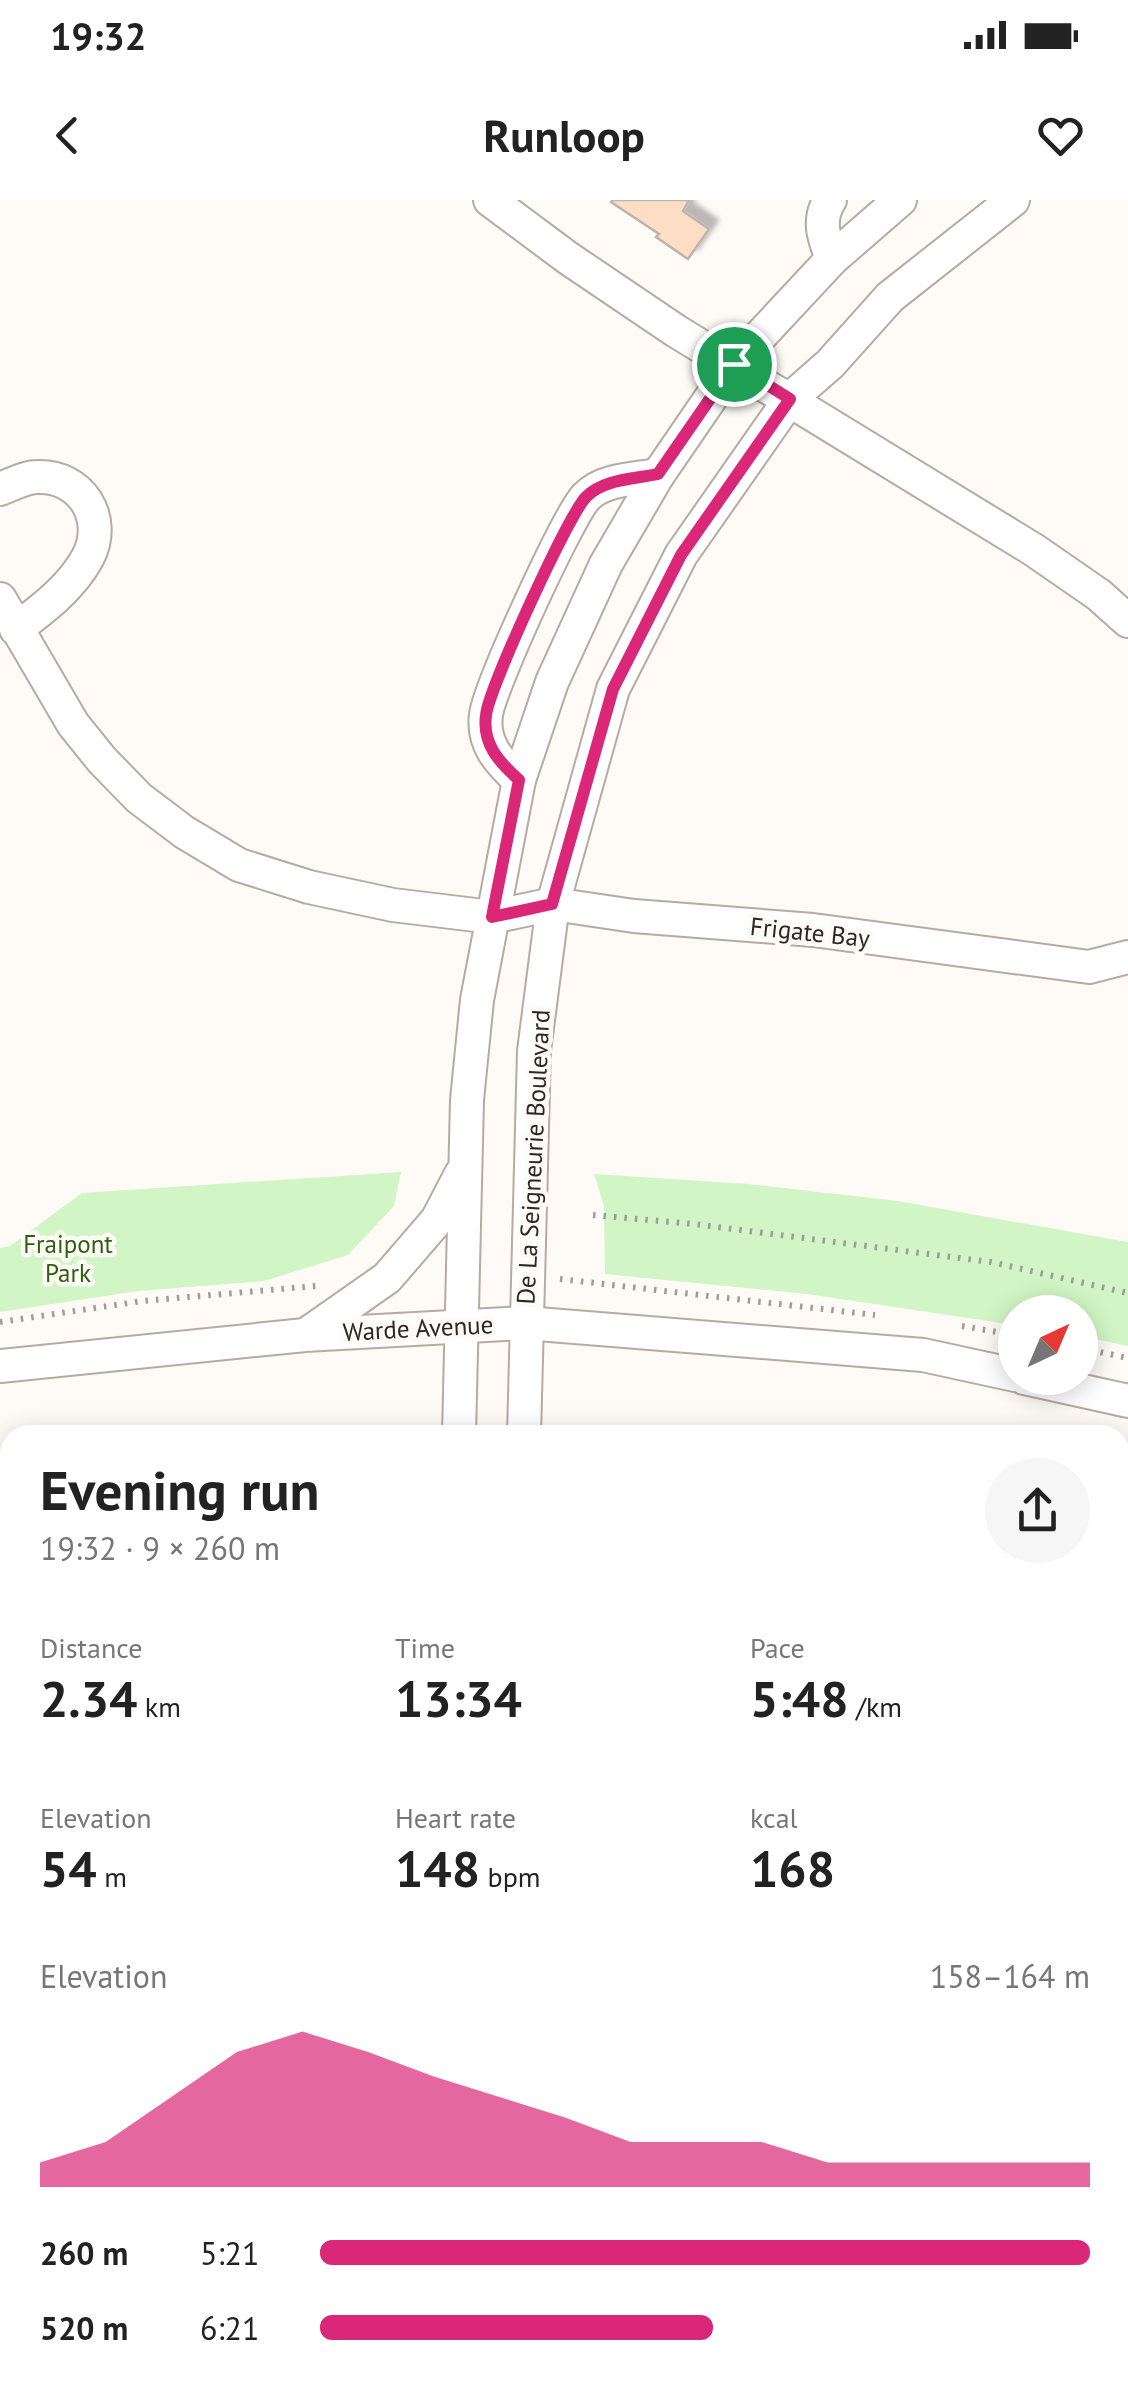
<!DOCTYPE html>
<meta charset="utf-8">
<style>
body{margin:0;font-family:"PT Sans",sans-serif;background:#f6f6f6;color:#222;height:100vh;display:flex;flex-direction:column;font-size:38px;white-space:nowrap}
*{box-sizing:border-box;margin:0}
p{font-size:32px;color:#767676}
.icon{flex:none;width:55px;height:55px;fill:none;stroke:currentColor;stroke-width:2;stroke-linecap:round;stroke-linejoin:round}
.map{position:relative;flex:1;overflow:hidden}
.sheet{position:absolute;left:0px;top:1225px;width:1130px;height:962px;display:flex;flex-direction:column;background:#fff;border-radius:30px 30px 0 0;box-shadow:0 5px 25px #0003}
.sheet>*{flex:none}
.needle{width:65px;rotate:44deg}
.controls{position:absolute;left:998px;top:1095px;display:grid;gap:20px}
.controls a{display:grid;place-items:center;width:100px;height:100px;border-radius:50%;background:#fff;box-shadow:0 5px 25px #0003;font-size:50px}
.pin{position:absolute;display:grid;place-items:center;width:85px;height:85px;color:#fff;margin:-42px;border:5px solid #fff;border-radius:50%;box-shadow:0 2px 10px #0007}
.round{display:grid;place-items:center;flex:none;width:105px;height:105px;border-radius:52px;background:#f6f6f6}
.headline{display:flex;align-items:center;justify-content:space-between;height:170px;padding:0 40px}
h1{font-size:55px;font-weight:700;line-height:75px}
.figures{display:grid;grid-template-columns:repeat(3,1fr);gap:15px;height:170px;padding:10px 40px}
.figures div{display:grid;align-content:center}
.figures b{font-size:50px;font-weight:700}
.figures small{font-size:28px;font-weight:400}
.figures p{font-size:28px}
.chart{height:280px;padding:20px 40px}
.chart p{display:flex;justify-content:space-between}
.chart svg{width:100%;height:180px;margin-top:10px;fill:#db2777;opacity:.7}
ul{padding:0 40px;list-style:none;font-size:32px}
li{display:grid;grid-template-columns:160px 120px 1fr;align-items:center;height:75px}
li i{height:25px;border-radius:12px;background:#db2777}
.status{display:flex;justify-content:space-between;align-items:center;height:70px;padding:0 50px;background:#fff;direction:ltr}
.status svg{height:28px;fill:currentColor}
header{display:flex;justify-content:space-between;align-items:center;height:130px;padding:0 40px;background:#fff;font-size:45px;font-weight:700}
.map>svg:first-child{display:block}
.green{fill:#d1f5c4}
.building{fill:#fddec4;stroke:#beb4ab;stroke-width:2.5;filter:url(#shadow)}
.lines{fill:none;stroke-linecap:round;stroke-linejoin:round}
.minor-casing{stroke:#b6aba2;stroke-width:36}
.path{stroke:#9f9b97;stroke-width:6;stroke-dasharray:2.5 8;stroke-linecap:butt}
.minor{stroke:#fff;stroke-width:32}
.route-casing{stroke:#fff;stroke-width:20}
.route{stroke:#db2777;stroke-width:12}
.labels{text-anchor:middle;stroke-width:9;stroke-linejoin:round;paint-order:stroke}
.street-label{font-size:25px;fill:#2b2724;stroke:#fefaf6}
.park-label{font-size:25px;fill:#2b6010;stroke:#fefaf6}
</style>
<div class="status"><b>19:32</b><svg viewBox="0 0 49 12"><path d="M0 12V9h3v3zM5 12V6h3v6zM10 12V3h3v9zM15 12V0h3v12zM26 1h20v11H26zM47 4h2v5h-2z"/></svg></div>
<header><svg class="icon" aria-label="back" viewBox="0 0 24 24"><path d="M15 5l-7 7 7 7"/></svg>Runloop<svg class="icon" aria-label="heart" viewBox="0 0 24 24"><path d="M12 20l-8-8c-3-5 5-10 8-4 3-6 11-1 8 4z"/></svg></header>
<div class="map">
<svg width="1128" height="2186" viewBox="0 0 1128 2186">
<defs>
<filter id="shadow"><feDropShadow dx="9" dy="-9" stdDeviation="2.5" flood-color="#0004"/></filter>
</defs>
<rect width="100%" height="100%" fill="#fefaf6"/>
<!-- green -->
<g class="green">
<polygon points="401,972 394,1006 348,1055 264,1081 138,1091 0,1112 0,1048 10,1046 82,993"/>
<polygon points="594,974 748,984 898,1001 1128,1042 1128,1146 1080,1136 1080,1112 1015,1112 1015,1125 807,1094 605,1074 604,1006"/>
</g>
<!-- building -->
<g class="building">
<polygon points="613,0 689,0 683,11 709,29 688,59 656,37 659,34 611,2"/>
<polygon points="10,1340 10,1443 0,1444 0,1341"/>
<polygon points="1120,1419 1128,1421 1128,1526 1120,1525"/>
<rect x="1120" y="1674" width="8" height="54"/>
<rect x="1120" y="1736" width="8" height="52"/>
<rect x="1120" y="1797" width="8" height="49"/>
<rect x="1120" y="1861" width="8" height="58"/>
<polygon points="1120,1929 1128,1930 1128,1981 1120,1980"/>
<polygon points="1120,1989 1128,1990 1128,2046 1120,2045"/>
<polygon points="1120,2056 1128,2058 1128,2114 1120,2112"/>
<polygon points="572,2178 669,2178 666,2186 583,2186 571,2182"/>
</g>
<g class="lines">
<defs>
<g id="minor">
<polyline points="490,0 568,58 676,131 1034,350 1099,395 1128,421"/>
<path d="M830,0C817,20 824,38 832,59"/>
<path d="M0,289C11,285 25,277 37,277C81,275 108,318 88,357C72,387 43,409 16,429"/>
<polyline points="0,399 73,524 102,560 139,598 184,632 239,665 309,687 393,705 492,717 553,704 634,716 813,730 1089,767 1128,757"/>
<path d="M519,580C499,562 482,543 486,515C489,488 568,316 586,297C603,279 634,279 658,275"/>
<polyline points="307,1134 387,1078 437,1020 461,974"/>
<polyline points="0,1166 305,1135 525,1123 923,1155 1015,1175"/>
<polyline points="1024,1178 1128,1201"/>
<polyline points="459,1235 467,900 477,800 519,580 552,482 606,364 658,275 734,164 832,59 900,0"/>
<polyline points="524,1235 534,851 553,704 613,489 681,355 790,199 830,164 890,97 1013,0"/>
<polyline points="0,1533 10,1532"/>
<polyline points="1120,1615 1128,1616"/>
<polyline points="389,2186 390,2178"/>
<polyline points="426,2186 428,2178"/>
<polyline points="509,2186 512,2178"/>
<polyline points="952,2186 954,2178"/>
</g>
</defs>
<!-- minor casing -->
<use href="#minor" class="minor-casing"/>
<!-- path -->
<g class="path">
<polyline points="593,1015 694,1024 991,1062 1128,1093"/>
<polyline points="560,1079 875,1115"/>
<polyline points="0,1122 142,1101 316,1086"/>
<polyline points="962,1126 1015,1135"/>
<polyline points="1080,1148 1128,1158"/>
</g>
<!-- minor -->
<use href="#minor" class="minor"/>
</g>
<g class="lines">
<defs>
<path id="route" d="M734,164L790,199L681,355L613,489L552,704L492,717L519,580C499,562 482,544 486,515C489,488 568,316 586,297C603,279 634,279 658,274Z"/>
</defs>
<!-- route casing -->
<use href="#route" class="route-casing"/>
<!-- route -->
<use href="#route" class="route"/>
</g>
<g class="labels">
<!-- street labels -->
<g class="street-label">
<text transform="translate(810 732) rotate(6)" y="9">Frigate Bay</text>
<text transform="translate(533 957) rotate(-87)" y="9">De La Seigneurie Boulevard</text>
<text transform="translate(418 1128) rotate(-3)" y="9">Warde Avenue</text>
</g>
<!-- park labels -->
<g class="park-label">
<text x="68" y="1053">Fraipont<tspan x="68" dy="29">Park</tspan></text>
</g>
</g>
</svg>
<div class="controls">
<a><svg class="needle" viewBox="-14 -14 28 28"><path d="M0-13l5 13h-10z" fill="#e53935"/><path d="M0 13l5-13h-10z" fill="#767676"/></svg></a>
</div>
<div class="pin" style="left:734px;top:164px;background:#1e9e55"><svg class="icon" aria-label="arrive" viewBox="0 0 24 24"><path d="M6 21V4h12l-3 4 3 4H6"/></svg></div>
<section class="sheet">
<div class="headline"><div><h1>Evening run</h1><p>19:32 · 9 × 260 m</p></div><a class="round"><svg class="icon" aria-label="share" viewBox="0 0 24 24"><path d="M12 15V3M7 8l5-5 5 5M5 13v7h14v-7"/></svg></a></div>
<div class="figures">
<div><p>Distance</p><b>2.34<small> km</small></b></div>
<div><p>Time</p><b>13:34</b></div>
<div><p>Pace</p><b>5:48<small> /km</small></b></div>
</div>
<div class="figures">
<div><p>Elevation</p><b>54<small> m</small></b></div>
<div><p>Heart rate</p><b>148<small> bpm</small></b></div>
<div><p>kcal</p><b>168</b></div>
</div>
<div class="chart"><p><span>Elevation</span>158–164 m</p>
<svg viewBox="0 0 160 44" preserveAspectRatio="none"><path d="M0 44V38L10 33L20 22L30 11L40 6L50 11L60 17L70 22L80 27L90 33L100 33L110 33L120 38L130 38L140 38L150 38L160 38V44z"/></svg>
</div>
<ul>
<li><b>260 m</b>5:21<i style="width:100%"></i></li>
<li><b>520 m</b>6:21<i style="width:51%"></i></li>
</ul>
</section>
</div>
